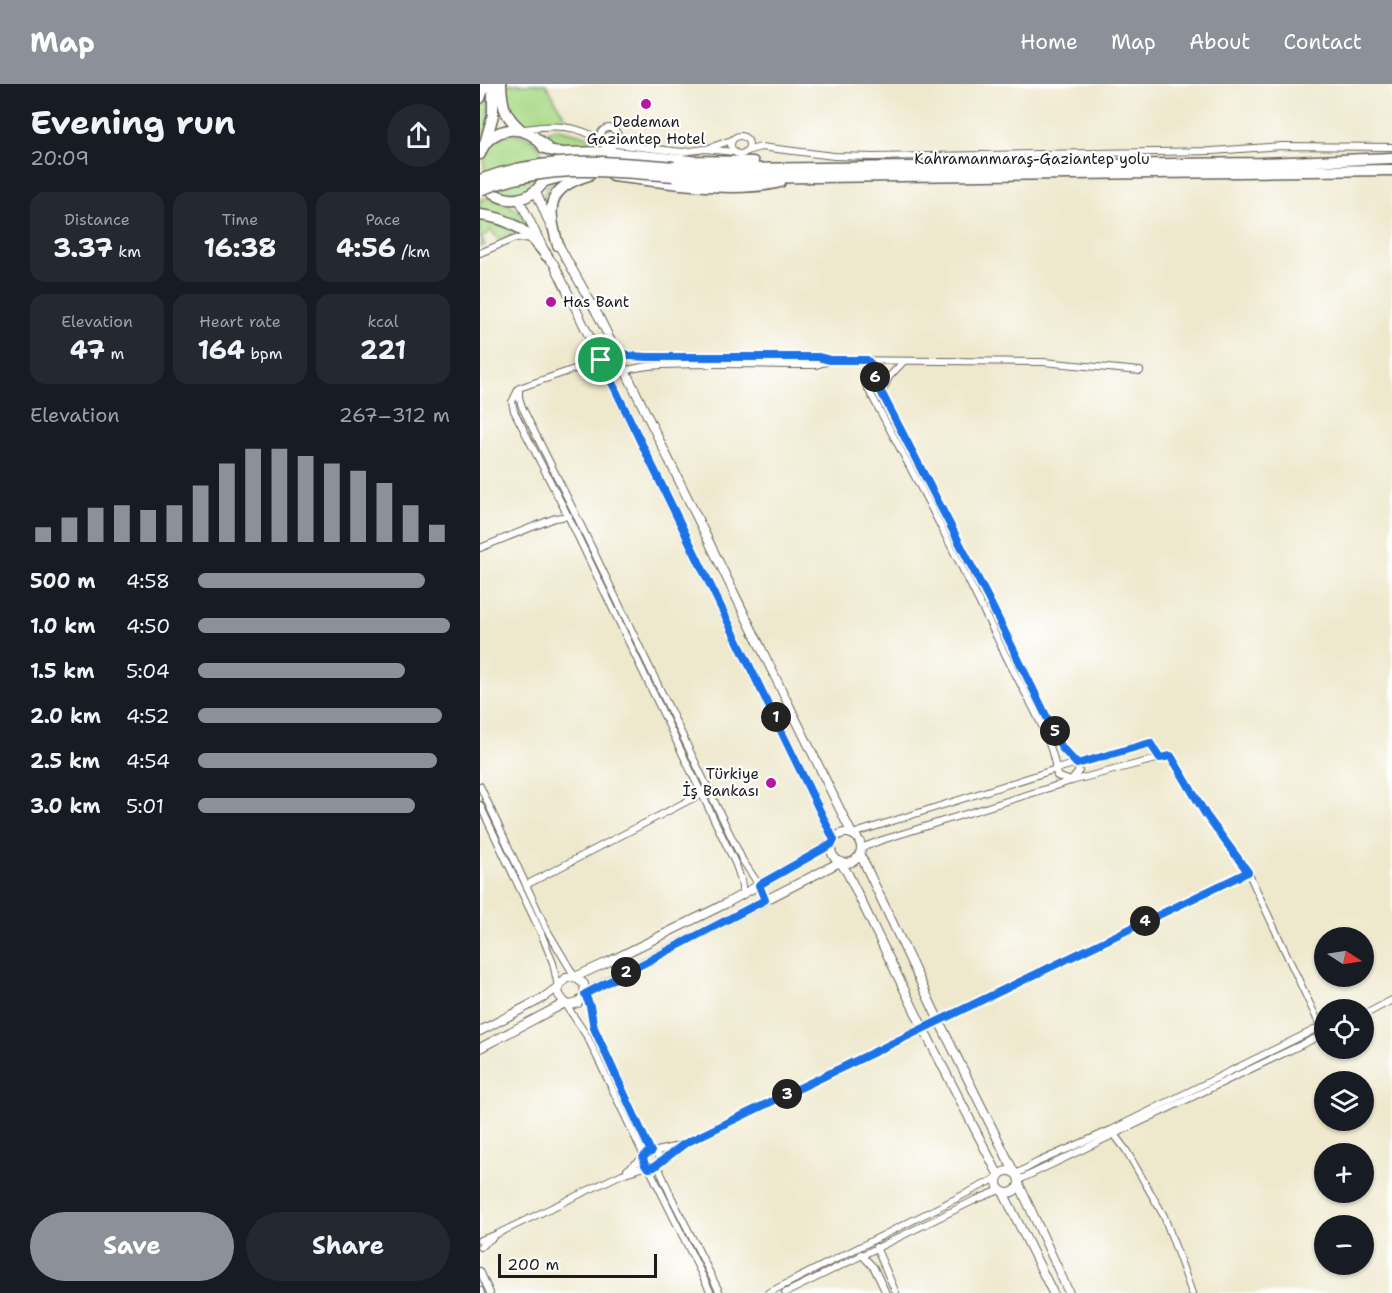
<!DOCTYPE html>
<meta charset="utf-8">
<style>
body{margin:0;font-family:"Shantell Sans",sans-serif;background:#242831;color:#f1f3f6;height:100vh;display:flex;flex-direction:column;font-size:22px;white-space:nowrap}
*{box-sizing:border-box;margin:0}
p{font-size:20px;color:#9ea1a6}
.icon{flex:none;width:33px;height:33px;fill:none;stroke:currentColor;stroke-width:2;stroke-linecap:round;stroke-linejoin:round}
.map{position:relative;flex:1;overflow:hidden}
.panel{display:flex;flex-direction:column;background:#171b24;width:480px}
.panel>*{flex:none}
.needle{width:39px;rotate:102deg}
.tools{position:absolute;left:834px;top:843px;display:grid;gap:12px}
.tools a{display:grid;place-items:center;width:60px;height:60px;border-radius:50%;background:#171b24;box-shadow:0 2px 4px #0004;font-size:30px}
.scale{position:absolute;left:18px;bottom:15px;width:159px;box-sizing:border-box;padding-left:6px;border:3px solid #1c1c1c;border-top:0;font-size:16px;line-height:21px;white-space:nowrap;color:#1c1c1c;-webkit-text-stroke:4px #fff;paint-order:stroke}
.pin{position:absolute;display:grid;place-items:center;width:51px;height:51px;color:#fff;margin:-26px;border:3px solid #fff;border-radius:50%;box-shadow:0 2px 6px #0007}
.km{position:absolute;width:30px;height:30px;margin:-15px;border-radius:50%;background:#222;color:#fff;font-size:16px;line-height:30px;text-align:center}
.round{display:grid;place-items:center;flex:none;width:63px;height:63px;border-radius:32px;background:#242831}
.head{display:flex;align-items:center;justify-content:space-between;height:102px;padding:0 30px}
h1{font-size:33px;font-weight:700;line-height:45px}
.figures{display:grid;grid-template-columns:repeat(3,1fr);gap:9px;height:102px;padding:6px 30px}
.figures div{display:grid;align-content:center;border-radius:15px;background:#242831;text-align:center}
.figures b{font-size:26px;font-weight:700}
.figures small{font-size:16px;font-weight:400}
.figures p{font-size:16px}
.chart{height:168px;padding:12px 30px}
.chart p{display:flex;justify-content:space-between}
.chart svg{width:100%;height:108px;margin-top:6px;stroke:#8c9099;stroke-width:6}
.primary-button{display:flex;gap:12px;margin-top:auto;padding:12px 30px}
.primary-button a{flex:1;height:69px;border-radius:36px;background:#8c9099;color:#fff;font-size:24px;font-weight:700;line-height:69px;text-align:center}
.primary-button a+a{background:#242831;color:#f1f3f6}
ul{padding:0 30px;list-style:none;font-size:20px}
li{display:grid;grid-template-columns:96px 72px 1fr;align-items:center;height:45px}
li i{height:15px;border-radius:8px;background:#8c9099}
header{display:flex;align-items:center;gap:36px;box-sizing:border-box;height:84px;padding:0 30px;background:#8c9099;color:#fff}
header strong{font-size:28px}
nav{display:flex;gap:33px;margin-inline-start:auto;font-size:21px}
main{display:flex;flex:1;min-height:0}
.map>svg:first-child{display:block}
.green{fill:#aad987;stroke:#637a52;stroke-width:1.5}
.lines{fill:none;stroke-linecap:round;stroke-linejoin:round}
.minor-casing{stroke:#66635a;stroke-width:8}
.tertiary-casing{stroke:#66635a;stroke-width:10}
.trunk-casing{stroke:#66635a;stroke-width:13}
.minor{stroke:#fff;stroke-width:6}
.tertiary{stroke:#fff;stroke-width:8}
.trunk{stroke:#fff;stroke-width:10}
.trunk-bridge-casing{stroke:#66635a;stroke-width:13;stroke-linecap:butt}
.trunk-bridge{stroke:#fff;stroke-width:10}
.route-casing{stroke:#fff;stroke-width:12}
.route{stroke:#1a73e8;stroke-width:8}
.poi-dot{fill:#b5179e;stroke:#fff;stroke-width:2}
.labels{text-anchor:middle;stroke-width:4.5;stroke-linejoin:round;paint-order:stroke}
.poi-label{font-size:15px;fill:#1c1c1c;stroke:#fff}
.street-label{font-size:15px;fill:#1c1c1c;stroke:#fff}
</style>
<header>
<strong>Map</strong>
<nav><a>Home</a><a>Map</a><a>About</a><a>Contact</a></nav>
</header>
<main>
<section class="panel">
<div class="head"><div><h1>Evening run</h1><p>20:09</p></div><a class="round"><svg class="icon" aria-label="share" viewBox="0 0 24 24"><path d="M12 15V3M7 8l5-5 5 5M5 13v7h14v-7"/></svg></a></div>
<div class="figures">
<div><p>Distance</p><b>3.37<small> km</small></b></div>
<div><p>Time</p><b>16:38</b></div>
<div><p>Pace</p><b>4:56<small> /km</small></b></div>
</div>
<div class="figures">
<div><p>Elevation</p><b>47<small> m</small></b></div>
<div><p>Heart rate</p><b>164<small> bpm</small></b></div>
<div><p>kcal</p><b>221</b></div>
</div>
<div class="chart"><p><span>Elevation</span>267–312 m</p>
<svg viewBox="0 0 160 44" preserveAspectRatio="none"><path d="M5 44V38M15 44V34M25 44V30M35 44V29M45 44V31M55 44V29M65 44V21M75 44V12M85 44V6M95 44V6M105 44V9M115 44V12M125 44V15M135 44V20M145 44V29M155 44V37"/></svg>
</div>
<ul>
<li><b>500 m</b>4:58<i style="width:90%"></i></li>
<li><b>1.0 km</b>4:50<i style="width:100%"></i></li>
<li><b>1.5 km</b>5:04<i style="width:82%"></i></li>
<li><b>2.0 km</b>4:52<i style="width:97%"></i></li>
<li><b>2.5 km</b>4:54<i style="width:95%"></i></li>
<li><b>3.0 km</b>5:01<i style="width:86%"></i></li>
</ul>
<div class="primary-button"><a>Save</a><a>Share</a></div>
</section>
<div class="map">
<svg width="912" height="1209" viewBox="0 0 912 1209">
<rect width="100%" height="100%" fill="#fff"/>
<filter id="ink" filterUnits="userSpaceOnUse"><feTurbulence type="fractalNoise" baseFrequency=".0167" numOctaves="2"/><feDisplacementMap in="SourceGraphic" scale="12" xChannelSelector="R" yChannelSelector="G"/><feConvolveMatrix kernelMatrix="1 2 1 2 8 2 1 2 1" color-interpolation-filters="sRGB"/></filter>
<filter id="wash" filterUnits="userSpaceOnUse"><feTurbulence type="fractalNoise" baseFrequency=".008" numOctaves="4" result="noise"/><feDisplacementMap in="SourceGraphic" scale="24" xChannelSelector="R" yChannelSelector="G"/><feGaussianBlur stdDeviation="1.35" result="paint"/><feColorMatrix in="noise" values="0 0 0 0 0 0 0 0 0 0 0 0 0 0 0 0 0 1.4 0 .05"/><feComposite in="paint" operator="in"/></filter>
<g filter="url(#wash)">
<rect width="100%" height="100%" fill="#eee8cc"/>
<!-- green -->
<g class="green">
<path d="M26,0H66L86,35L94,37V41C87,39 78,36 71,37C63,37 56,44 48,42C28,39 27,16 26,0Z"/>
<polygon points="8,5 9,38 0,63 0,24"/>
<polygon points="75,44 113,54 124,65 78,64 67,54 69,47"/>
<circle cx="34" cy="80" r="30"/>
<polygon points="85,94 68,127 63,113 67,101"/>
<path d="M10,114C39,124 43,128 57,154L0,127V115Z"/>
<path d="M0,135C12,138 26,140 36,149L19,156L11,146L2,154L5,161L0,163Z"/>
</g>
</g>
<g filter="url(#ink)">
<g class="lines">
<defs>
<g id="minor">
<circle cx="129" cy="53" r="9"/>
<path d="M45,45C72,41 98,40 121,57"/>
<circle cx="260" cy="61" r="9"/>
<polyline points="135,60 202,68 225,65 254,68"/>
<polyline points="229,64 252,56"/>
<polyline points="266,67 281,63 354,72 393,73 732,67 802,62 912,63"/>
<polyline points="0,169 33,155 51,154"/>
<path d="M387,276L393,282L395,296L509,516L582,664L596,680L599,687L591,697L577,692C572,650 545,611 527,574C482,482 435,391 386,301L385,287Z"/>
<path d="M125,283C137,291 155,283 169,282C224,278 281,281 336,281L349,277"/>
<polyline points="39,305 39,313 42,323 95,429 263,777 279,801"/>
<polyline points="402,309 409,293 424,277"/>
<polyline points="0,464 75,434 89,432"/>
<polyline points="0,702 67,846 95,893"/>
<polyline points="0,721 61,849 73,879 78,903"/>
<polyline points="372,750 576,685 670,659 680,674 691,672 726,731 768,788 844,950"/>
<polyline points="381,764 402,756 591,697 680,674"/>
<polyline points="46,801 221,710 223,707"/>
<polyline points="263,810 261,796 256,781 88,432 34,327 32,318 39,304 121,276 130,266 134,266 150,272 168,273 338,273 350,276 563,278 660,287"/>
<polyline points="105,910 110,922 114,944 171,1068"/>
<polyline points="85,919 108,954 164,1072"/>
<polyline points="884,931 912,916"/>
<polyline points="459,937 768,788"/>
<polyline points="633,1049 646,1066 684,1132 712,1209"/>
<polyline points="173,1068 198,1062"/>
<circle cx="171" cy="1076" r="8"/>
<polyline points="178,1078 204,1060 220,1052 443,944"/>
<polyline points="177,1080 192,1114 240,1209"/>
<polyline points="169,1084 231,1209"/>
<polyline points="147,1086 163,1074"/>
<polyline points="536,1090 558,1078 631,1046 840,943"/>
<polyline points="539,1096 844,950"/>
<polyline points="0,1156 15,1151 142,1090 167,1082"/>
<polyline points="0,1163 13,1153"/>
<polyline points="396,1163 416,1209"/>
<polyline points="381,1170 394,1184 406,1209"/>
<polyline points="0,1187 10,1209"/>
<polyline points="0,1206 1,1209"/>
<polyline points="288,1209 517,1094"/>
<polyline points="305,1209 495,1116 520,1106"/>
</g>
<g id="tertiary">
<polyline points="56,108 70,141"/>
<polyline points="39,115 67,172 74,180 354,756"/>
<polyline points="77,158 119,233 372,750"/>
<circle cx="366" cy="764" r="15"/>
<polyline points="380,770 459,937 534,1088"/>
<polyline points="95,893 104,900 105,910"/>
<polyline points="78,903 79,911 85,919"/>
<polyline points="443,944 459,937"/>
<polyline points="0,947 63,914 78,903 86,894 95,893 128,878 245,820 352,760"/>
<polyline points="0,964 85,919 90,921 98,919 105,910 128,897 360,778 368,790 443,944 519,1092"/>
<circle cx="528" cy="1098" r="11"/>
<polyline points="539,1100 589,1209"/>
<polyline points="523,1108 573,1209"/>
</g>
<g id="trunk">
<path d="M21,0C22,22 24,31 41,46"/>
<polyline points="0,14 5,0"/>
<polyline points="6,56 13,31 13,0"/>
<polyline points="61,58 69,66 82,69 125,68 211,77 273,78"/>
<path d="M0,70C9,41 49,37 64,64"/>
<polyline points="194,83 262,85 781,79 912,74"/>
<path d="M133,92C179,97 256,110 300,98"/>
<polyline points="193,92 262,94 912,86"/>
<path d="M3,97C18,125 57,119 67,90"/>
<polyline points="65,97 88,91"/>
<path d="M0,131C31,134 49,148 67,172"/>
<path d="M78,161C67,123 66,104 109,91"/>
</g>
</defs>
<!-- minor casing -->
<use href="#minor" class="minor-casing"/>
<!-- tertiary casing -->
<use href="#tertiary" class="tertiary-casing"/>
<!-- trunk casing -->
<use href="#trunk" class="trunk-casing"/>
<!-- minor -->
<use href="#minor" class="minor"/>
<!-- tertiary -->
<use href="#tertiary" class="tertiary"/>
<!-- trunk -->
<use href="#trunk" class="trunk"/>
<defs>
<g id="trunk-bridge">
<path d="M0,96C65,71 127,77 194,83"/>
<path d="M0,106C66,80 125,86 193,92"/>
</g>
</defs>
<!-- trunk-bridge casing -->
<use href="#trunk-bridge" class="trunk-bridge-casing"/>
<!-- trunk-bridge -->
<use href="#trunk-bridge" class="trunk-bridge"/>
</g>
</g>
<g class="lines" filter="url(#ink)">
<defs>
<polygon id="route" points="129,266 134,266 150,272 168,273 338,273 350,276 387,276 393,282 395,296 509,516 582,664 597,680 670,659 680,674 691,672 726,731 768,788 220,1052 204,1060 174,1083 169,1084 165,1081 163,1074 166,1070 171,1068 114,944 110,922 105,910 285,816 279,801 352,760 354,756 121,276"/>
</defs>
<!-- route casing -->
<use href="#route" class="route-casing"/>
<!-- route -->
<use href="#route" class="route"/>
</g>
<!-- markers -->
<g class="poi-dot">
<circle cx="166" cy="20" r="6"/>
<circle cx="71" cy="218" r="6"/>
<circle cx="291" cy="699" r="6"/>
</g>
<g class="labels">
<!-- poi labels -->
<g class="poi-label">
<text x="166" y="43">Dedeman<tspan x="166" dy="17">Gaziantep Hotel</tspan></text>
<text x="83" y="223" text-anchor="start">Has Bant</text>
<text x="279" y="695" text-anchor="end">Türkiye<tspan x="279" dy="17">İş Bankası</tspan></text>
</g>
<!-- street labels -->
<g class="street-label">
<text x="552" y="80">Kahramanmaraş-Gaziantep yolu</text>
</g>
</g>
</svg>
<div class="tools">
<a><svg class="needle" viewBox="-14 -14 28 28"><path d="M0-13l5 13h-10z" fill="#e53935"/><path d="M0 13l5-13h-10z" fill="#9ea1a6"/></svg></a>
<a><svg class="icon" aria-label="locate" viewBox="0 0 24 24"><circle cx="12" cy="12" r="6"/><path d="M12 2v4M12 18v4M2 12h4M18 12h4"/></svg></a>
<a><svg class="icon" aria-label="layers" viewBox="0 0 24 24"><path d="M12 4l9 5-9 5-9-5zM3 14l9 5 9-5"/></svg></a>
<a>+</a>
<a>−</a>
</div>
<div class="scale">200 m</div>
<div class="pin" style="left:121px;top:276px;background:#1e9e55"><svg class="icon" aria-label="arrive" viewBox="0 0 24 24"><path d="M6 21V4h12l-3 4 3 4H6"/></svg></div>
<b class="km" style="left:296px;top:633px">1</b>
<b class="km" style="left:146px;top:888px">2</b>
<b class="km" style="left:307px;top:1010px">3</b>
<b class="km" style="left:665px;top:837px">4</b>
<b class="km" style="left:575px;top:647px">5</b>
<b class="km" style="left:395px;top:293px">6</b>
</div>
</main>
